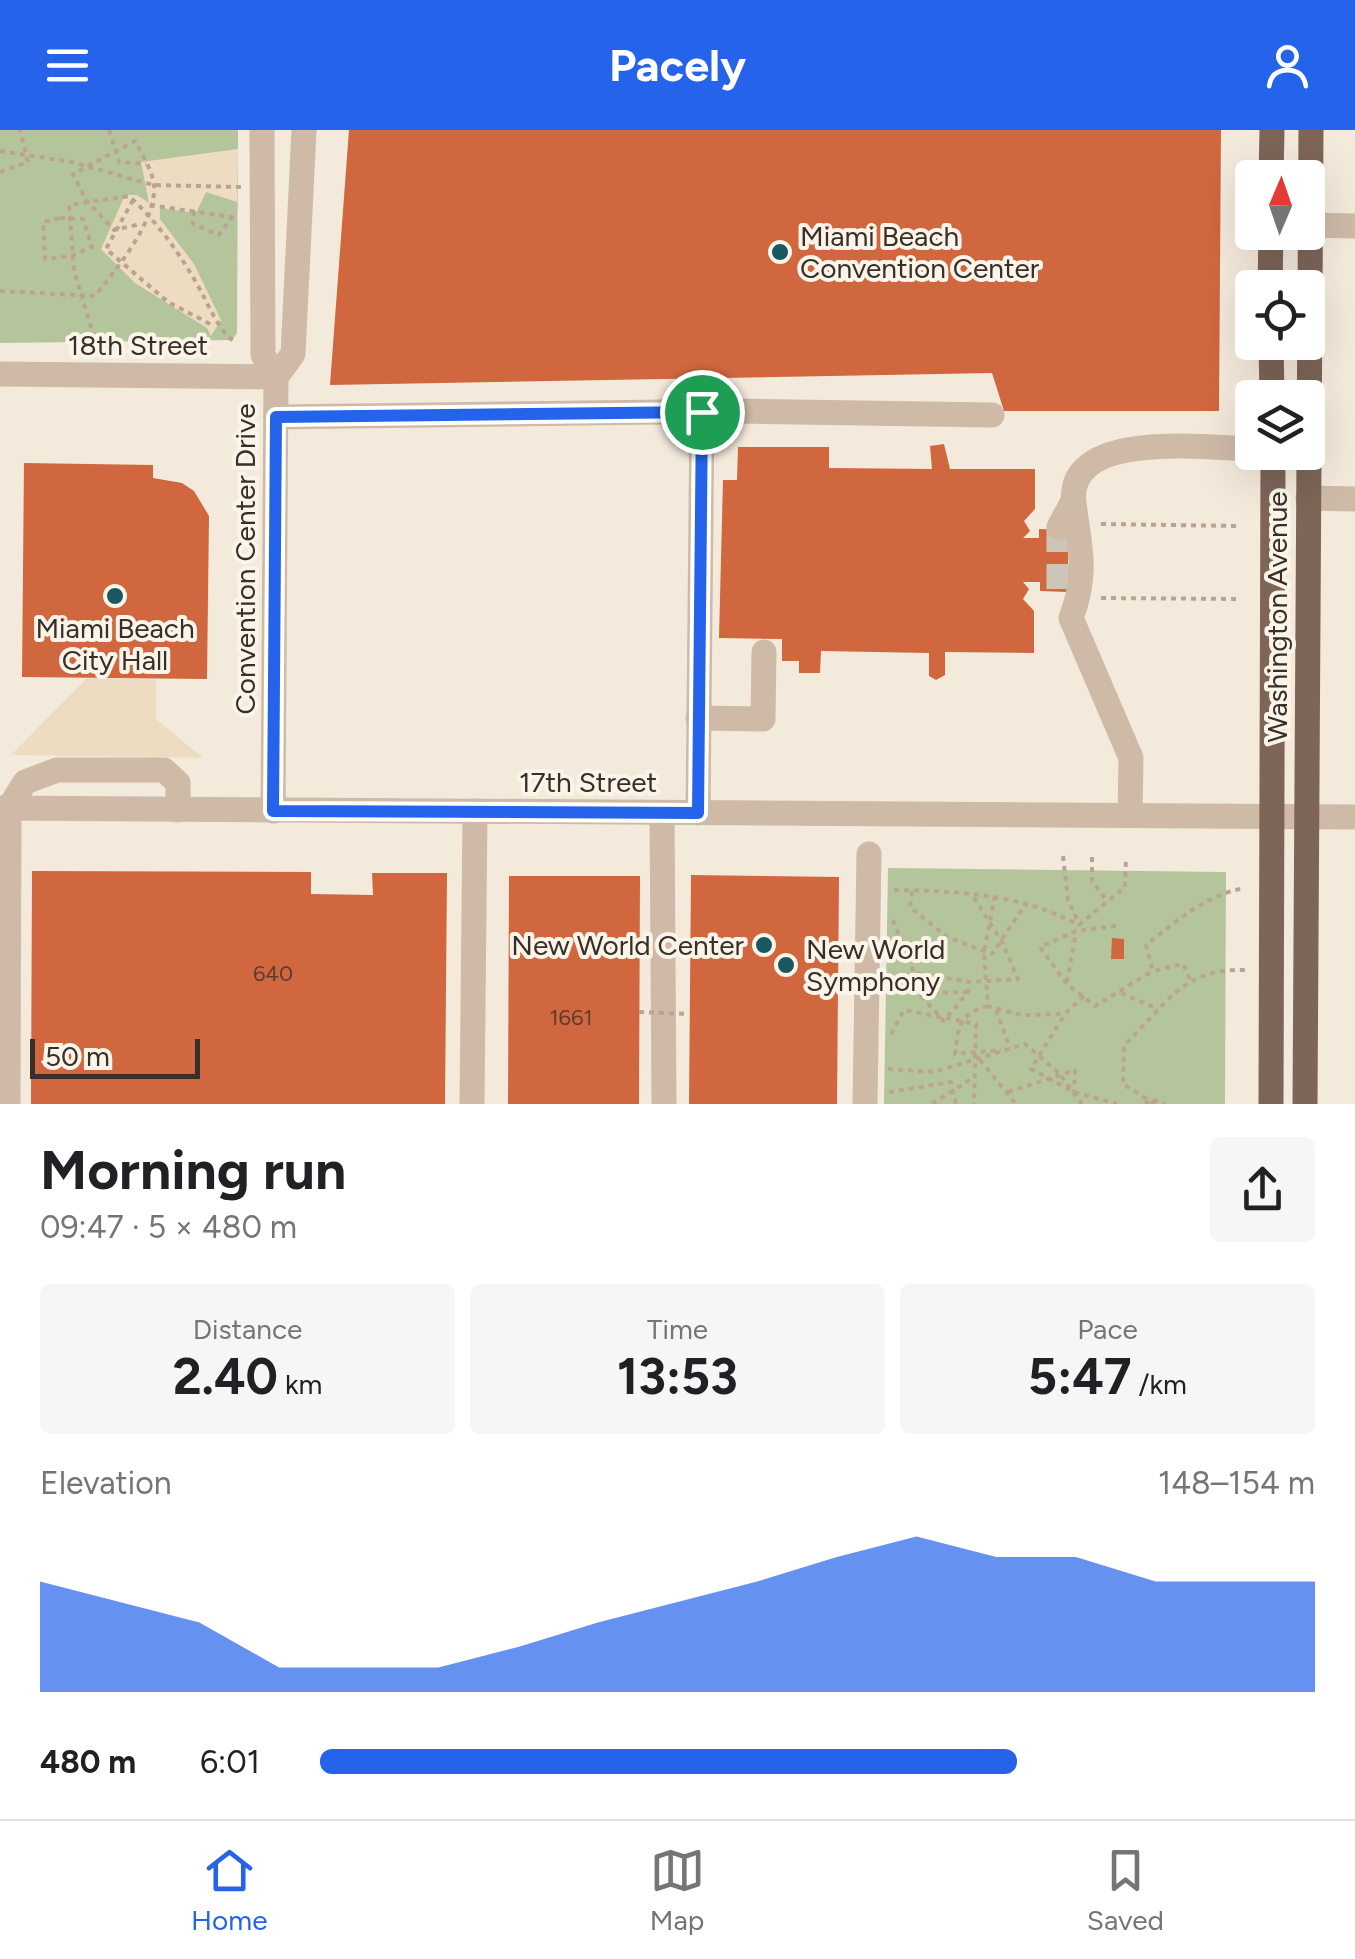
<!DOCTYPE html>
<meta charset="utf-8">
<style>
body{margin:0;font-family:Figtree,sans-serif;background:#f6f6f6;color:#202124;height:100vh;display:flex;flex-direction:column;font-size:38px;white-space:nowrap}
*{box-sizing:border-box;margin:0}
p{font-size:32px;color:#757577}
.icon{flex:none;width:55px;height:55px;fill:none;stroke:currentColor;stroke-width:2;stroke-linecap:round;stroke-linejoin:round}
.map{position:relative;height:974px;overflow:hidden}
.details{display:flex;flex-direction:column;background:#fff;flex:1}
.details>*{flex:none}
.needle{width:65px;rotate:2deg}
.tools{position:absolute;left:1235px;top:30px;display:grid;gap:20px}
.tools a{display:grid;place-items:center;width:90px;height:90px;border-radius:10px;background:#fff;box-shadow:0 10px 40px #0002;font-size:50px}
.scale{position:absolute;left:30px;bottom:25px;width:170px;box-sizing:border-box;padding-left:10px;border:5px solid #3a2e28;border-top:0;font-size:28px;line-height:35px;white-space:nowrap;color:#3a2e28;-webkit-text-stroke:8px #fbf4e9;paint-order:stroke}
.pin{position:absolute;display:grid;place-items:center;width:85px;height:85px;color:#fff;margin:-42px;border:5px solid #fff;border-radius:50%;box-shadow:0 2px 10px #0007}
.round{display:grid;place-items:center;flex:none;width:105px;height:105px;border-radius:10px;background:#f6f6f6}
.overview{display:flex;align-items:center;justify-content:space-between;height:170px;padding:0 40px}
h1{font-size:55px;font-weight:700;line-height:75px}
.figures{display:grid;grid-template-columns:repeat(3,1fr);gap:15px;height:170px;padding:10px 40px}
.figures div{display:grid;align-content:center;border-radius:10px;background:#f6f6f6;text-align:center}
.figures b{font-size:50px;font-weight:700}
.figures small{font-size:28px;font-weight:400}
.figures p{font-size:28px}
.chart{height:280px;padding:20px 40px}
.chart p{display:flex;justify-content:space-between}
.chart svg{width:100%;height:180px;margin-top:10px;fill:#2563eb;opacity:.7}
ul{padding:0 40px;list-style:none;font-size:32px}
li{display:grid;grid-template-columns:160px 120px 1fr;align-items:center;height:75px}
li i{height:25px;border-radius:12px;background:#2563eb}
header{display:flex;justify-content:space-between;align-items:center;height:130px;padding:0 40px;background:#2563eb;color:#fff;font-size:45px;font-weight:700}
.dock{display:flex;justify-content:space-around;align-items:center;height:140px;border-top:2px solid #e0e0e0;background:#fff;font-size:28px;color:#757577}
.dock a{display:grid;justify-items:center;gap:5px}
.dock .active{color:#2563eb}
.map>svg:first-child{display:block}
.green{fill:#b5c59b}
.plaza{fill:#eedcc2}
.building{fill:#d0673f}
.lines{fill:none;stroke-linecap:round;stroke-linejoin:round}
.minor-tunnel{stroke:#cfc4b8;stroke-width:25;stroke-dasharray:25 12;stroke-linecap:butt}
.path{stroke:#baa491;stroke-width:4;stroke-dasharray:5 5;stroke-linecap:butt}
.minor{stroke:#cebaa7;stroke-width:25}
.major{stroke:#7d6558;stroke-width:25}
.path-bridge{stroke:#baa491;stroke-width:4;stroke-dasharray:5 5;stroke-linecap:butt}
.route-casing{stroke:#fff;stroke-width:20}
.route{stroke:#2563eb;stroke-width:12}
.poi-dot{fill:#1a585f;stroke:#fbf4e9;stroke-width:4}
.labels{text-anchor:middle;stroke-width:8;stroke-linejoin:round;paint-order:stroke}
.number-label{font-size:22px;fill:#603c2e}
.poi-label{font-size:28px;fill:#3a2e28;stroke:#fbf4e9;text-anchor:start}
.street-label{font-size:28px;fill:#3a2e28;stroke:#fbf4e9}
</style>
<header><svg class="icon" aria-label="menu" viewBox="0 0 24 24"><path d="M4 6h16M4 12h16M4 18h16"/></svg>Pacely<svg class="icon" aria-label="person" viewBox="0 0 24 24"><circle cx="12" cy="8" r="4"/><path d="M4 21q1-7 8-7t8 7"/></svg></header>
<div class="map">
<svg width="1355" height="974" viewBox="0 0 1355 974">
<rect width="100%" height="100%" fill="#f4eadc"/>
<!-- green -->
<g class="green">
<polygon points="0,0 238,0 237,203 232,210 0,213"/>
<polygon points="888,738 1226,742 1225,974 884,974"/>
</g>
<!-- plaza -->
<g class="plaza">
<polygon points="238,19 237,72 206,62 196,83 160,78 160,89 194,134 221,190 211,206 207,198 135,153 101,119 125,65 137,65 149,73 141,32"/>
<polygon points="87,548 156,549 156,589 203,628 11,625"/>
</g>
<!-- building -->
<g class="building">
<polygon points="349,0 1221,0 1219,281 1004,281 992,243 330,255"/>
<polygon points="944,314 950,339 1035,339 1035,379 1024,391 1030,401 1023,408 1039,408 1039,399 1069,400 1067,462 1040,461 1040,452 1023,452 1029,459 1023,469 1034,481 1034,523 945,522 945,545 936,550 929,546 929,523 821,521 820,543 799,543 799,531 782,531 782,509 719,508 723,350 737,350 738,317 829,317 829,338 932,339 930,316"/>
<polygon points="24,333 153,335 153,348 182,353 194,361 209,386 207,549 22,547"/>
<polygon points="32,741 311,742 311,764 373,765 372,743 447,743 445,974 31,974"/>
<polygon points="691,745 839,747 837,974 689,974"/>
<polygon points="509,746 640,746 639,974 508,974"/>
<polygon points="1112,808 1124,809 1124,829 1111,829"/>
</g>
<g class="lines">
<!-- minor-tunnel -->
<polyline class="minor-tunnel" points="1059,397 1059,463"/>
<!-- path -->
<g class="path">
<polyline points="109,0 119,32 146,34"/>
<polyline points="0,21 72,32 153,55 241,57"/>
<polyline points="0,42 28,32 20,0"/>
<polyline points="133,70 106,119 168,172 214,196"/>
<polyline points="150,75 238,88"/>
<polyline points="194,81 193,94 219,105 231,88"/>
<polygon points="60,88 83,89 92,117 71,126 45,129 43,92"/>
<path d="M0,161L95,166C116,139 151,98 154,63C156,46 143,26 135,11L73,44L86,70L114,100L141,94"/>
<path d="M97,217L74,141L69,75L129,66C157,92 178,121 197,154C210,177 215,195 235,213"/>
<polyline points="1101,394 1239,396"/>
<polyline points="1101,468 1239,469"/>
<polyline points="1063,726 1068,770 1079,794"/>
<polyline points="1092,727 1092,751 1108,772"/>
<path d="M894,760C959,761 1021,764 1079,795L1125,757L1126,727"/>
<polyline points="912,761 910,777 947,807 992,824 1027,772"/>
<polyline points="995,766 984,822 988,876 1021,885 1065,884"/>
<polyline points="893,790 914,843 969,852 1018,849 1002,812 971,763"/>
<polyline points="1116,796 1076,801 1040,817 1067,854 1095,876 1153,841"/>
<polyline points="930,848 921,866 944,891 968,862 969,852"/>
<path d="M1190,849L1183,834L1153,841L1146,815C1177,791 1205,765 1245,758"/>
<polyline points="1067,852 1076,802"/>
<polyline points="923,863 968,862"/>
<polyline points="1121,863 1158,879"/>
<polyline points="1084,866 1065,884 1031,939 1074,962 1117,974"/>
<path d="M988,876C960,883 958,896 955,924L1001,920"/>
<polyline points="996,880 1010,918"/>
<polyline points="891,904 904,880 976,894 974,974"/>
<polyline points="980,930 1016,974"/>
<polyline points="888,939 934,942 1025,914 1059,943 1082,974"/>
<polyline points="889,962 951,952 956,974"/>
<polyline points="1008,962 1075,940 1074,962"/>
<polyline points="932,974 974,947"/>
<polyline points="1145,974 1152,969 1165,974"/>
<path d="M1155,974L1123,954L1124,915C1166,876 1181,838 1245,840"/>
</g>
<!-- minor -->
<g class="minor">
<polyline points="262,0 263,225 276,247 273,681"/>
<polyline points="1308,95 1355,96"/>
<polyline points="0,244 276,247"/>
<polyline points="276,247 293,224 304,0"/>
<polyline points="276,287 738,281 992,285"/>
<polyline points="1308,368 1355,369"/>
<polyline points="1059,397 1073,371"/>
<polyline points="698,588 763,589 764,522"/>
<polyline points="0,678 1355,687"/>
<polyline points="662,683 664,974"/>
<polyline points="698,683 702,282"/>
<path d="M1130,685L1131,628L1071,488C1088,444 1080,418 1074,374C1064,298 1210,318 1252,319"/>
<polyline points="8,974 9,678 25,652 57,640 164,640 178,653 178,680"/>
<polyline points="472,974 475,681"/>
<polyline points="865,974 869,724"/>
</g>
<!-- major -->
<g class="major">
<polyline points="1271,48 1272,0"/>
<polyline points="1270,158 1271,102"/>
<polyline points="1271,212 1272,268"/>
<polyline points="1271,974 1273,322"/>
<polyline points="1305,974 1311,0"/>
</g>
<!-- path-bridge -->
<polyline class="path-bridge" points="639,882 689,884"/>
</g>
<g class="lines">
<defs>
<polygon id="route" points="702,282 698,683 273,681 276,287"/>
</defs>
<!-- route casing -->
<use href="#route" class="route-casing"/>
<!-- route -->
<use href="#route" class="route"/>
</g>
<!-- markers -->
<g class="poi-dot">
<circle cx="780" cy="122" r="10"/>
<circle cx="115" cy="466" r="10"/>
<circle cx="764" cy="815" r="10"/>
<circle cx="786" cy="835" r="10"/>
</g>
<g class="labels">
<!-- number labels -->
<g class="number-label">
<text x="273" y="851">640</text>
<text x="571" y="895">1661</text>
</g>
<!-- poi labels -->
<g class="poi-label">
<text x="800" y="116">Miami Beach<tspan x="800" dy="32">Convention Center</tspan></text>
<text x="115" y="508" text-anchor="middle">Miami Beach<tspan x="115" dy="32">City Hall</tspan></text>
<text x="744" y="825" text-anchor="end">New World Center</text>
<text x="806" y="829">New World<tspan x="806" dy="32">Symphony</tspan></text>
</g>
<!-- street labels -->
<g class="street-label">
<text x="138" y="225">18th Street</text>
<text transform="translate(245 429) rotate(-90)" y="10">Convention Center Drive</text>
<text transform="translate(1277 487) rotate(-90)" y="10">Washington Avenue</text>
<text x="588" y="662">17th Street</text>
</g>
</g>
</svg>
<div class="tools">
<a><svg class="needle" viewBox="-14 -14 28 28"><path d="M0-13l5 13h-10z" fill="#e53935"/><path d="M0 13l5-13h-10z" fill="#757577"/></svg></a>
<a><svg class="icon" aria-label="locate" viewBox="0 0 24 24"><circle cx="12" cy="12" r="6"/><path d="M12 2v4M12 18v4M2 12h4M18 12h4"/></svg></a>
<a><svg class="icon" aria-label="layers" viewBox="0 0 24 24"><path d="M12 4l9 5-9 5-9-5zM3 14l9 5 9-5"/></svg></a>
</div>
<div class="scale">50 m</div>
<div class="pin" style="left:702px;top:282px;background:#1e9e55"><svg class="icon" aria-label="arrive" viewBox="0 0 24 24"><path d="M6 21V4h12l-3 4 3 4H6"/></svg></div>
</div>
<section class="details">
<div class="overview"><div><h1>Morning run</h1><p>09:47 · 5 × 480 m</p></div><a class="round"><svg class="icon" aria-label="share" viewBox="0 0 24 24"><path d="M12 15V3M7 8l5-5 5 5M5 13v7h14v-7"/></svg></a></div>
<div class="figures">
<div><p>Distance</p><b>2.40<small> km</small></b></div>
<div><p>Time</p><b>13:53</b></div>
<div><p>Pace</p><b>5:47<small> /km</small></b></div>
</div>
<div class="chart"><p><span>Elevation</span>148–154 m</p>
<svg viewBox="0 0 160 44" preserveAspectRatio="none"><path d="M0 44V17L10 22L20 27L30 38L40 38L50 38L60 33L70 27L80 22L90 17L100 11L110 6L120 11L130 11L140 17L150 17L160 17V44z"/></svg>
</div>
<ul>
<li><b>480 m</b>6:01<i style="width:70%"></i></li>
</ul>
</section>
<nav class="dock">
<a class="active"><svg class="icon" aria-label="home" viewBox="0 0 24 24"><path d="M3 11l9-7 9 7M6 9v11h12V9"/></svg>Home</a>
<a><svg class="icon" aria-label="map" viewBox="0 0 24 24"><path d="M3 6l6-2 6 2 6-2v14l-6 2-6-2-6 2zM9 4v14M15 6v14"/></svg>Map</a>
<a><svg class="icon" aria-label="saved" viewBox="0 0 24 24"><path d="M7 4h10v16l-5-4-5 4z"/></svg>Saved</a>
</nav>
